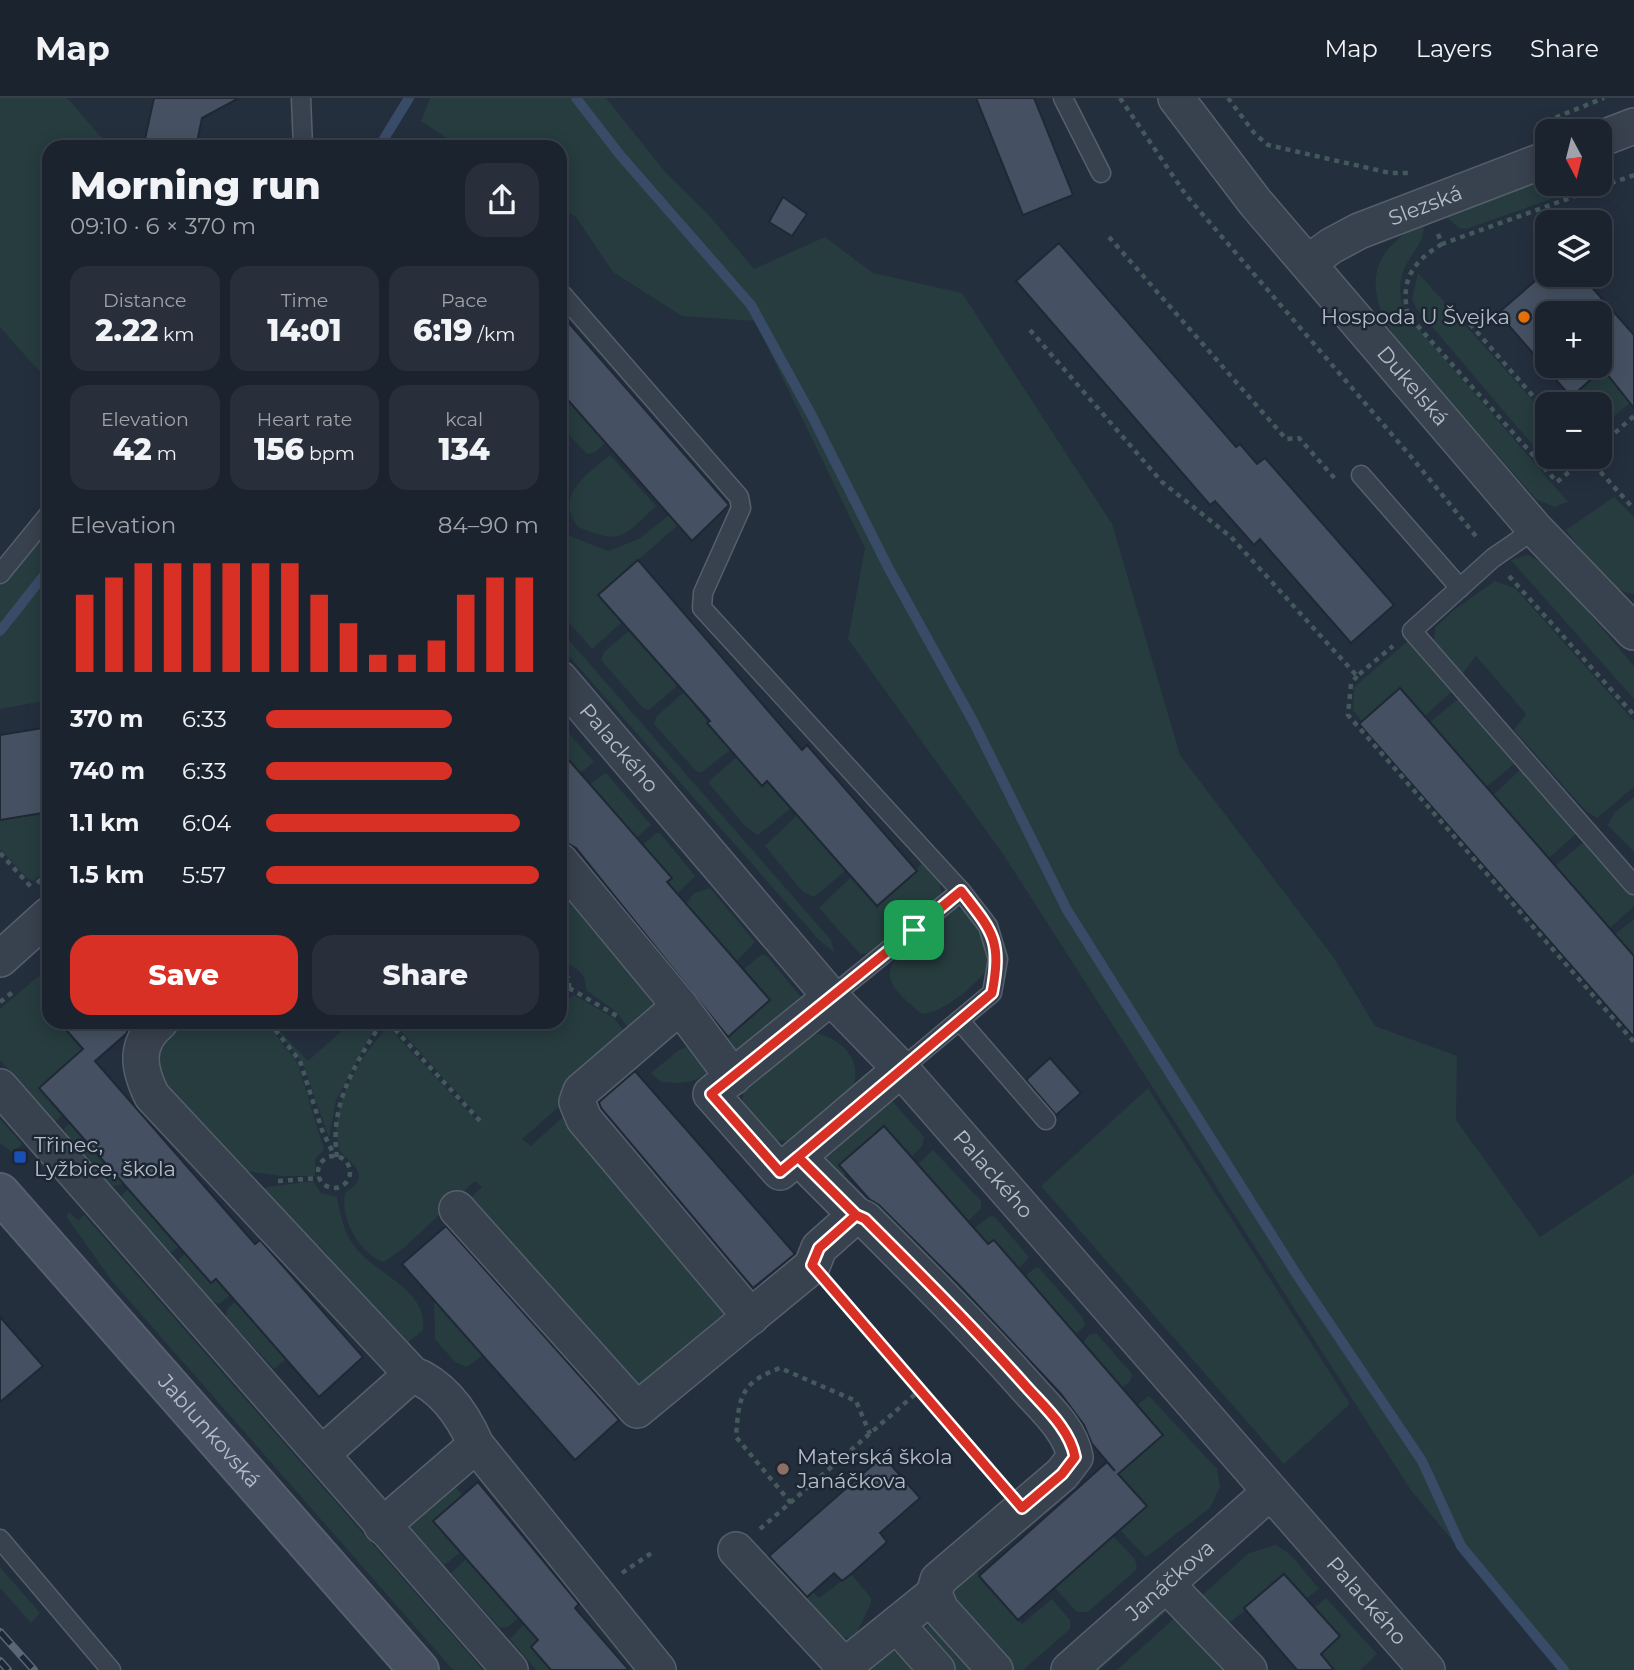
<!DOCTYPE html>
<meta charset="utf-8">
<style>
body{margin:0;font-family:Montserrat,sans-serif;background:#282f3a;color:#f1f3f6;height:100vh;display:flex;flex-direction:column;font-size:26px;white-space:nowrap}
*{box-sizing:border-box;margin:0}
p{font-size:23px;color:#a0a4aa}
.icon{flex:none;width:38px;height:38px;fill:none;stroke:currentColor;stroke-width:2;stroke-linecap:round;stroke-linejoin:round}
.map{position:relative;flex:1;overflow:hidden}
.side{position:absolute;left:42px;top:42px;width:525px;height:889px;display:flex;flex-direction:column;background:#1b232e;border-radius:21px;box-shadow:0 4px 18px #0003,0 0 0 2px #39404a}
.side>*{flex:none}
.needle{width:46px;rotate:173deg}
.buttons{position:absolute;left:1535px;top:21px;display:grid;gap:14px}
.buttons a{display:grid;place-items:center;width:77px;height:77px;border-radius:14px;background:#1b232e;box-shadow:0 4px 18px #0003,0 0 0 2px #39404a;font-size:35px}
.pin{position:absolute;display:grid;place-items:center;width:60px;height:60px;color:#fff;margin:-30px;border-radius:14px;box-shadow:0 4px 10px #0006}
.round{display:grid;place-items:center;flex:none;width:74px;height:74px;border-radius:21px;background:#282f3a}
.head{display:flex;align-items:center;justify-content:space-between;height:119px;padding:0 28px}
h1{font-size:38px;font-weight:800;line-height:52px}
.metrics{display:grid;grid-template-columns:repeat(3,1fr);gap:10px;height:119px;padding:7px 28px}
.metrics div{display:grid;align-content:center;border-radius:18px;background:#282f3a;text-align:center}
.metrics b{font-size:30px;font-weight:800}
.metrics small{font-size:19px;font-weight:400}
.metrics p{font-size:19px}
.chart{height:196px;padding:14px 28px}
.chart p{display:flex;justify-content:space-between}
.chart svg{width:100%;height:126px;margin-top:7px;stroke:#d93025;stroke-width:6}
.button{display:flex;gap:14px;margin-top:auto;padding:14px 28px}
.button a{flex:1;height:80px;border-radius:21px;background:#d93025;color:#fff;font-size:28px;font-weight:800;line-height:80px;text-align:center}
.button a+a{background:#282f3a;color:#f1f3f6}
ul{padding:0 28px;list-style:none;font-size:23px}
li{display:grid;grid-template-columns:112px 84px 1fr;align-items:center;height:52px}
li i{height:18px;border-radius:9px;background:#d93025}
header{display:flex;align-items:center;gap:42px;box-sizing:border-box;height:98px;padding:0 35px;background:#1b232e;border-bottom:2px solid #39404a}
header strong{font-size:33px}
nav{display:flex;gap:38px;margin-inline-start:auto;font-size:24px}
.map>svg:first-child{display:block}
.green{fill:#263c3f}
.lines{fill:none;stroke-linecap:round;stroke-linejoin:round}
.stream{stroke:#394c67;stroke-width:10}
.building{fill:#455162;stroke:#1f2835;stroke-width:2;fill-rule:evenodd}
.service-casing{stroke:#565f6c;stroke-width:21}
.minor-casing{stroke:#565f6c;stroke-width:38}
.secondary-casing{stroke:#565f6c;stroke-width:42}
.path{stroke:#44595c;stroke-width:4.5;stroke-dasharray:5 5;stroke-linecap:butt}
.service{stroke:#38414e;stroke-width:18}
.minor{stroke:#38414e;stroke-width:35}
.secondary{stroke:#465061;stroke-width:38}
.rail-casing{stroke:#5a6575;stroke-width:8}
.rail{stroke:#1d2633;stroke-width:5;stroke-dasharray:16;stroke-linecap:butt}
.route-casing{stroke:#fff;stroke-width:14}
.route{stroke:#d93025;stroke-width:9}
.food-dot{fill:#e8710a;stroke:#1d2633;stroke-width:2.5}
.transit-dot{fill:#1a4fb4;stroke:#1d2633;stroke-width:2.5}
.education-dot{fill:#8d6e63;stroke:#1d2633;stroke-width:2.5}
.labels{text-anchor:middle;stroke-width:5;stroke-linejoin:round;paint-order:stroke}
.street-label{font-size:21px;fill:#b4bcc9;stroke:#1d2633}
.poi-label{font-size:21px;fill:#b4bcc9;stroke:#1d2633;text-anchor:start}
</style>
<header>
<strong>Map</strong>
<nav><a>Map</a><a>Layers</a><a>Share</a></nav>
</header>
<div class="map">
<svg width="1634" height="1572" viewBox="0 0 1634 1572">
<rect width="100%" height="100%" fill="#242f3e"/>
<!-- green -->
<g class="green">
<polygon points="0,0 67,0 110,49 49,49 49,249 43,249 49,256 49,284 0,229"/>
<polygon points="430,0 606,0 666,75 707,115 754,171 825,139 873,175 962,195 1112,426 1180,657 1334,860 1375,928 1457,958 1456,1022 1540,1139 1634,1076 1634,1572 1559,1572 1410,1391 1005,759 848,541 865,450 755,223 682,218 613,174 576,119 560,110 560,49 460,49 421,23"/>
<polygon points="1537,82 1566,86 1577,92 1466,131 1459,130 1444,117"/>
<path d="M1423,125C1430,153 1386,163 1405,215L1568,404L1555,409L1537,402L1401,248C1365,198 1363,155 1423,125Z"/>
<path d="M1418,175L1547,318V359H1584L1587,362C1568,366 1557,371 1542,358L1417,211L1412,201Z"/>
<polygon points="1602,272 1631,304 1603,328 1600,325 1600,306 1582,306 1574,297"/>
<polygon points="560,293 605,345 595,354 587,356 560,327"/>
<path d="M610,357L656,408C623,438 623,448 578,429C553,397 587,377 610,357Z"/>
<path d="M1614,399L1634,419V496C1605,493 1583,453 1566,432Z"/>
<polygon points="669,417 678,427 599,496 622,524 592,551 560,514 560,434 608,453 639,441"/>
<polygon points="49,420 49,602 0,611 0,480"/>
<polygon points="1528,457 1550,469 1634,568 1634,601 1511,462"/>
<polygon points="1495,483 1516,491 1634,623 1634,689 1597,720 1586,713 1514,632 1526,616 1476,558 1460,579 1434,545 1435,530 1454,512"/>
<polygon points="560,532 831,842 834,854 819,842 560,548"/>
<polygon points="630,532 678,587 649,612 643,610 601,562 604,554"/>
<polygon points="1408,543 1451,594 1424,619 1362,623 1353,612 1354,589"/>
<polygon points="684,594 730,652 702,674 697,674 654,626 656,619"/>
<polygon points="1458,601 1514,666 1486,689 1429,625"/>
<polygon points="560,625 594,664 580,675 560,652"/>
<polygon points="737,659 767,683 791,710 758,737 746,729 710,687 709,683"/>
<polygon points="1520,672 1578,734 1549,760 1493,697"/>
<polygon points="606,675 651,727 636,740 590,686"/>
<polygon points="1634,699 1634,754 1608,727 1615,714"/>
<polygon points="49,714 49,770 33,783 26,779 0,751 0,722"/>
<polygon points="797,717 846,772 814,799 803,794 765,748"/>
<polygon points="656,735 660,735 695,778 677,796 643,747"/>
<polygon points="1586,742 1634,795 1634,808 1610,830 1555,768"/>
<polygon points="924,764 939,780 941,795 933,805 870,855 860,856 819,810 851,779 877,808"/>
<path d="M560,785L590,830L627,867L659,916L636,939L614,912L586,892C587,875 575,868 560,863Z"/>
<polygon points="710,790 755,844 736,864 686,806 694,795"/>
<path d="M957,810C982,819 985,842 992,865C979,884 946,914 922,916C883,884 878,873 916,839C930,827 941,817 957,810Z"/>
<polygon points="1634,821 1634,858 1615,836"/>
<polygon points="762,856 767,858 805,904 740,964 725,941 770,902 743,872"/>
<polygon points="49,869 49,924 59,924 83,951 39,990 62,1017 55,1024 0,962 0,911"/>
<path d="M574,897L614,920L629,940L569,1000L522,1041L531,1048L565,1017L730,1220L637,1302L464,1106L482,1089L475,1083L406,1148L384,1164C359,1156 340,1120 345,1095C372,1077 354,1068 340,1053C325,1012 361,957 388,929L477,1023L480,1020L393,924H560V906Z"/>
<polygon points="183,924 266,924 298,966 324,1052 315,1061 315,1078 282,1078 245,1073 205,1027 193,1030 161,993 154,960 164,941"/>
<polygon points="271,924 308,963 352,924 378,924 336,1002 329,1040 303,966"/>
<path d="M808,935C835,934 866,961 852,990L790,1043L770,1042L742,1009L744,987Z"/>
<path d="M689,948L708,974C692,987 680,985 661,984L651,975L679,952Z"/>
<polygon points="1148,990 1350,1306 1284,1366 1041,1088"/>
<polygon points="884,994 924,1039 922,1048 911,1059 883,1028 840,1067 846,1076 841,1082 813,1051"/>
<polygon points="0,1021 22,1046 13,1055 0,1045"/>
<polygon points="70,1025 124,1086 112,1088 68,1041 64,1031"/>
<polygon points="933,1052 981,1103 981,1111 968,1123 918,1066"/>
<path d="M313,1083L321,1095L337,1099C340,1116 344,1135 355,1149C376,1177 428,1191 423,1232L405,1247L396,1243L319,1147L311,1154L253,1095L267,1089Z"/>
<polygon points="128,1091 179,1149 170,1155 124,1103 121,1098"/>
<polygon points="70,1114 78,1123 84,1117 483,1572 453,1572 112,1183 66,1118"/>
<polygon points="990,1118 995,1119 1029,1159 1019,1170 994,1142 988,1146 974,1130"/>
<polygon points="185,1156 211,1185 217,1181 230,1197 219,1206 211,1203 180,1167 179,1161"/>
<polygon points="1035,1170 1039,1170 1083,1220 1085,1227 1076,1236 1025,1178"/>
<polygon points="434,1202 483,1257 467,1269 455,1264 435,1241"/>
<polygon points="236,1203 286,1261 274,1271 226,1219 227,1211"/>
<polygon points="1096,1235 1132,1276 1130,1283 1122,1290 1083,1245 1089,1237"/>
<polygon points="1149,1298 1217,1371 1220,1389 1210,1410 1146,1459 1120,1432 1147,1408 1118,1376 1163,1337 1137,1307"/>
<polygon points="447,1378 463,1398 461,1454 444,1467 402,1421"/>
<polygon points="1113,1438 1135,1461 1137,1471 1088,1514 1077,1514 1055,1490"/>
<polygon points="1276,1447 1290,1456 1319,1491 1306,1501 1283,1476 1244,1510 1246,1512 1221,1531 1199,1500 1249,1455"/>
<polygon points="466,1461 518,1520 508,1529 500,1530 451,1475"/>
<polygon points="969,1465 1022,1526 1052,1501 1070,1522 1070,1531 1023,1572 1007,1572 950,1501"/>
<polygon points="0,1469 40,1515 31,1525 0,1490"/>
<polygon points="851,1476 871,1500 871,1505 857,1534 849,1540 836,1538 797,1508 813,1494 819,1500"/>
<polygon points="1164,1499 1172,1509 1099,1572 1083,1572"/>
<polygon points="1326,1500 1377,1556 1360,1572 1334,1572 1321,1556 1314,1510"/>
<polygon points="1179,1516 1228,1572 1117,1572"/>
<polygon points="933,1522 984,1572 947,1572 920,1534"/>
<polygon points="524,1526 538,1542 531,1549 551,1572 536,1572 510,1541"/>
<path d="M892,1554H900L925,1572H868C870,1561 882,1556 892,1554Z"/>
</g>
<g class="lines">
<!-- stream -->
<g class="stream">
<polyline points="576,0 620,57 751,207 812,318 889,471 974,625 1067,812 1297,1177 1422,1363 1461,1448 1564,1572"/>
<polyline points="379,49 409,0"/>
<polyline points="0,533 49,471"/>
</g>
</g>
<!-- building -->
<g class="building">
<polygon points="154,0 239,0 202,20 196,49 145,41"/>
<polygon points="976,0 1034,0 1073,97 1023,117"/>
<polygon points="783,99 807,116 792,138 769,124"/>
<polygon points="1059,145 1236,349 1240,346 1257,366 1265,360 1394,507 1351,545 1260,441 1254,447 1215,403 1210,407 1016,183"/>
<path d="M1542,177H1581L1634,237V310L1603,271L1571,299L1498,215ZM1547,215H1600L1601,268H1547Z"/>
<polygon points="560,215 729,407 692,443 560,293"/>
<polygon points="638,462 802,652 807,647 917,773 877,808 767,683 762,688 707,625 710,623 598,497"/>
<polygon points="1400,590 1634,858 1634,939 1359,626"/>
<polygon points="49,629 49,714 0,722 0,637"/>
<polygon points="560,652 672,780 667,784 770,902 728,939 576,750 560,741"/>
<polygon points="59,924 133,924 126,936 95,963 255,1146 260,1142 363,1259 319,1299 216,1181 211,1185 39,990 83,951"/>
<polygon points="1050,960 1081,995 1056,1017 1026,982"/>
<polygon points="635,973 795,1156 753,1190 601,1010 599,1004"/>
<polygon points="884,1028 988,1146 994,1142 1163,1337 1118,1376 1147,1408 1018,1522 979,1478 1107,1364 1115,1373 1092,1346 1084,1327 1061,1296 960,1188 879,1107 869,1101 839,1067"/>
<polygon points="446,1128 619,1322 575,1362 402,1166"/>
<polygon points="0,1219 43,1268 0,1304"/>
<polygon points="883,1358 920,1400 880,1435 887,1444 851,1476 842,1483 834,1475 807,1499 769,1458"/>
<polygon points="478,1384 579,1506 575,1510 629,1572 551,1572 531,1549 538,1542 433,1423"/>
<polygon points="1284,1476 1340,1538 1321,1556 1334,1572 1297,1572 1244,1510"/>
</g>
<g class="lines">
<defs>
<g id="service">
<polyline points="301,0 303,49"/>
<polyline points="1063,0 1101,75"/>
<polyline points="560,194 739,399 741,410 703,495 702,510 961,793 831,899"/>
<polyline points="1361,377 1460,490"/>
<polyline points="1535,431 1493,460 1412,533 1634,787"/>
<polyline points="0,476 49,416"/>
<polyline points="960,923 1046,1022"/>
<polyline points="901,971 992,895 998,861 988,828 961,793"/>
<polyline points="0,1441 111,1572"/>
</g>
<g id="minor">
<path id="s1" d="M1176,0L1255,104L1535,431L1634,534"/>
<polyline points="1600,41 1634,28"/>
<path id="s2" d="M1309,164L1331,148L1359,133L1547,61"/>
<path id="s3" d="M560,581L831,899L901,971L1427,1572"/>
<polyline points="560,763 680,908 733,979"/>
<polyline points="0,861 49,817"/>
<polyline points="831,899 711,996 780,1074 901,971"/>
<polyline points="680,908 581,993 577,1004 584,1021 751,1219"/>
<path d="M160,924C134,946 138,970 152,998L412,1276C443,1288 463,1317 476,1347L658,1572"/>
<polyline points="0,989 510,1572"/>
<path d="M798,1059L856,1117L865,1121C919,1175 972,1228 1023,1285C1041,1306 1070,1330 1075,1359L1062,1376L938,1482L934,1496L941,1512L995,1572"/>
<polyline points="457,1111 637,1312 812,1168 819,1150 856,1117"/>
<polyline points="323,1355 412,1276"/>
<polyline points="382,1428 476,1347"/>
<polyline points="736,1452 844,1568"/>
<polyline points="1166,1486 1249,1572"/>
<polyline points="897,1527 937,1572"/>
<polyline points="840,1572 934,1496"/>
<path id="s4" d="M1069,1572L1270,1394"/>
</g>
<g id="secondary">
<path id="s5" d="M0,1095L419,1572"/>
</g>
</defs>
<!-- service casing -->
<use href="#service" class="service-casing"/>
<!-- minor casing -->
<use href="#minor" class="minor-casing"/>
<!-- secondary casing -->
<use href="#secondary" class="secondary-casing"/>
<!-- path -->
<g class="path">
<polyline points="1120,0 1186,97 1413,361 1479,442"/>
<polyline points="1228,0 1255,36 1268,47 1390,75 1412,75"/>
<polyline points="1537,27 1604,0"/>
<polyline points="1438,136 1442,146 1634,77"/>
<polyline points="1109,139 1286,341 1299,340 1337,383"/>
<path d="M1442,146C1412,164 1400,183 1408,217L1557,384L1587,359"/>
<polyline points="1470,226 1547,314"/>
<polyline points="1030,232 1162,384 1231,439 1357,578 1393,548"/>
<polyline points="1600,348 1634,318"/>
<polyline points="1587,359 1634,411"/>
<polyline points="1509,478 1634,617"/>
<polyline points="1357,578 1351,586 1348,617 1634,944"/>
<polyline points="0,755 32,790"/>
<polyline points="37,785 49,775"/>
<polyline points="560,868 570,883 567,894 560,900"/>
<polyline points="569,890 617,918"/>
<polyline points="0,904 13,894"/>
<polyline points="269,924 300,963 322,1032 335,1059"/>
<polyline points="388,924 480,1023"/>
<circle cx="334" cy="1074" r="16"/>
<path d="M337,1059C329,1007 355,966 382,924"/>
<polyline points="278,1083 319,1080"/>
<polyline points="833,1191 1001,1386"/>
<path d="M791,1405L736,1339C739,1299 740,1285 780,1270L856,1303L870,1336"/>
<polyline points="760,1431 920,1292"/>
<polyline points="622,1475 653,1454"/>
</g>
<!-- service -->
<use href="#service" class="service"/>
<!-- minor -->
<use href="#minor" class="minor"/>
<!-- secondary -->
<use href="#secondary" class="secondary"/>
<defs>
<g id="rail">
<polyline points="0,1534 34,1572"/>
<polyline points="0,1563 8,1572"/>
</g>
</defs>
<!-- rail casing -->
<use href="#rail" class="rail-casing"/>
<!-- rail -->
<use href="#rail" class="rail"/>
</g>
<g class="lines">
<defs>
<path id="route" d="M914,832L711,996L780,1074L798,1059L856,1117L819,1150L812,1167L1022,1410L1062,1376L1075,1359C1070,1330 1041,1306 1023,1285C972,1228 919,1175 865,1121L856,1117L798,1059L992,895C1002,842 993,834 961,793L914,832"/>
</defs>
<!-- route casing -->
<use href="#route" class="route-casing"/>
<!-- route -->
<use href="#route" class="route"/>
</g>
<!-- markers -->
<circle class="food-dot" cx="1524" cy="219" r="7"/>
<rect class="transit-dot" x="13" y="1052" width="14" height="14" rx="3.5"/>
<circle class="education-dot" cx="783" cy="1371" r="7"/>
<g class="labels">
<!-- street labels -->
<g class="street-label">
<text dy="7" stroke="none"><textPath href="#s2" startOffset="130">Slezská</textPath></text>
<text dy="7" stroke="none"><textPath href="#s1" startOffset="373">Dukelská</textPath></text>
<text dy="7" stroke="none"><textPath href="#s3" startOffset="91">Palackého</textPath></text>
<text dy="7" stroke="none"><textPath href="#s3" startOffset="658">Palackého</textPath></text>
<text dy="7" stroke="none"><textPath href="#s5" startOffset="317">Jablunkovská</textPath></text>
<text dy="7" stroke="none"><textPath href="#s4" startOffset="135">Janáčkova</textPath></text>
<text dy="7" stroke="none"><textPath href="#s3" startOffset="1225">Palackého</textPath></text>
</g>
<!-- poi labels -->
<g class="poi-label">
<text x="1510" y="226" text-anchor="end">Hospoda U Švejka</text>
<text x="34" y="1054">Třinec,<tspan x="34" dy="24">Lyžbice, škola</tspan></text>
<text x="797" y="1366">Materská škola<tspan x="797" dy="24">Janáčkova</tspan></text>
</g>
</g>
</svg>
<div class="buttons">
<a><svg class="needle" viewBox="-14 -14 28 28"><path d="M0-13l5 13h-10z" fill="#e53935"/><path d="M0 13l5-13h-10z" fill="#a0a4aa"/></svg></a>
<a><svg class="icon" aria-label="layers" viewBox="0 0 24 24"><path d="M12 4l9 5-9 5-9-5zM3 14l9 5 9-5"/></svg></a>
<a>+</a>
<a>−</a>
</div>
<div class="pin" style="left:914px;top:832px;background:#1e9e55"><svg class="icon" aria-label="arrive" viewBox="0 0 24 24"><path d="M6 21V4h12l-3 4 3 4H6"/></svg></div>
<section class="side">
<div class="head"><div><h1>Morning run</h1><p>09:10 · 6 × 370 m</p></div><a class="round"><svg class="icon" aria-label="share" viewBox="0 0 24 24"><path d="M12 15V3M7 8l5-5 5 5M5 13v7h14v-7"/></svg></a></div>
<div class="metrics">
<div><p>Distance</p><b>2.22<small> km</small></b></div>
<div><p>Time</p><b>14:01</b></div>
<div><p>Pace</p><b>6:19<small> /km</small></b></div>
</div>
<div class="metrics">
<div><p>Elevation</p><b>42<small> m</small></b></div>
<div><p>Heart rate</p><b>156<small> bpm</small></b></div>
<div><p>kcal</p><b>134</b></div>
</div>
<div class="chart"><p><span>Elevation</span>84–90 m</p>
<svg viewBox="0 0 160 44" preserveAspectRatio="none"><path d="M5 44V17M15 44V11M25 44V6M35 44V6M45 44V6M55 44V6M65 44V6M75 44V6M85 44V17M95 44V27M105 44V38M115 44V38M125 44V33M135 44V17M145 44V11M155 44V11"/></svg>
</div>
<ul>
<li><b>370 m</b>6:33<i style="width:68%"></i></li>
<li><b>740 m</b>6:33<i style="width:68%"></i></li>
<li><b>1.1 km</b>6:04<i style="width:93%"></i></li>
<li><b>1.5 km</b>5:57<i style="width:100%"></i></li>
</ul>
<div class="button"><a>Save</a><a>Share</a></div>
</section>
</div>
